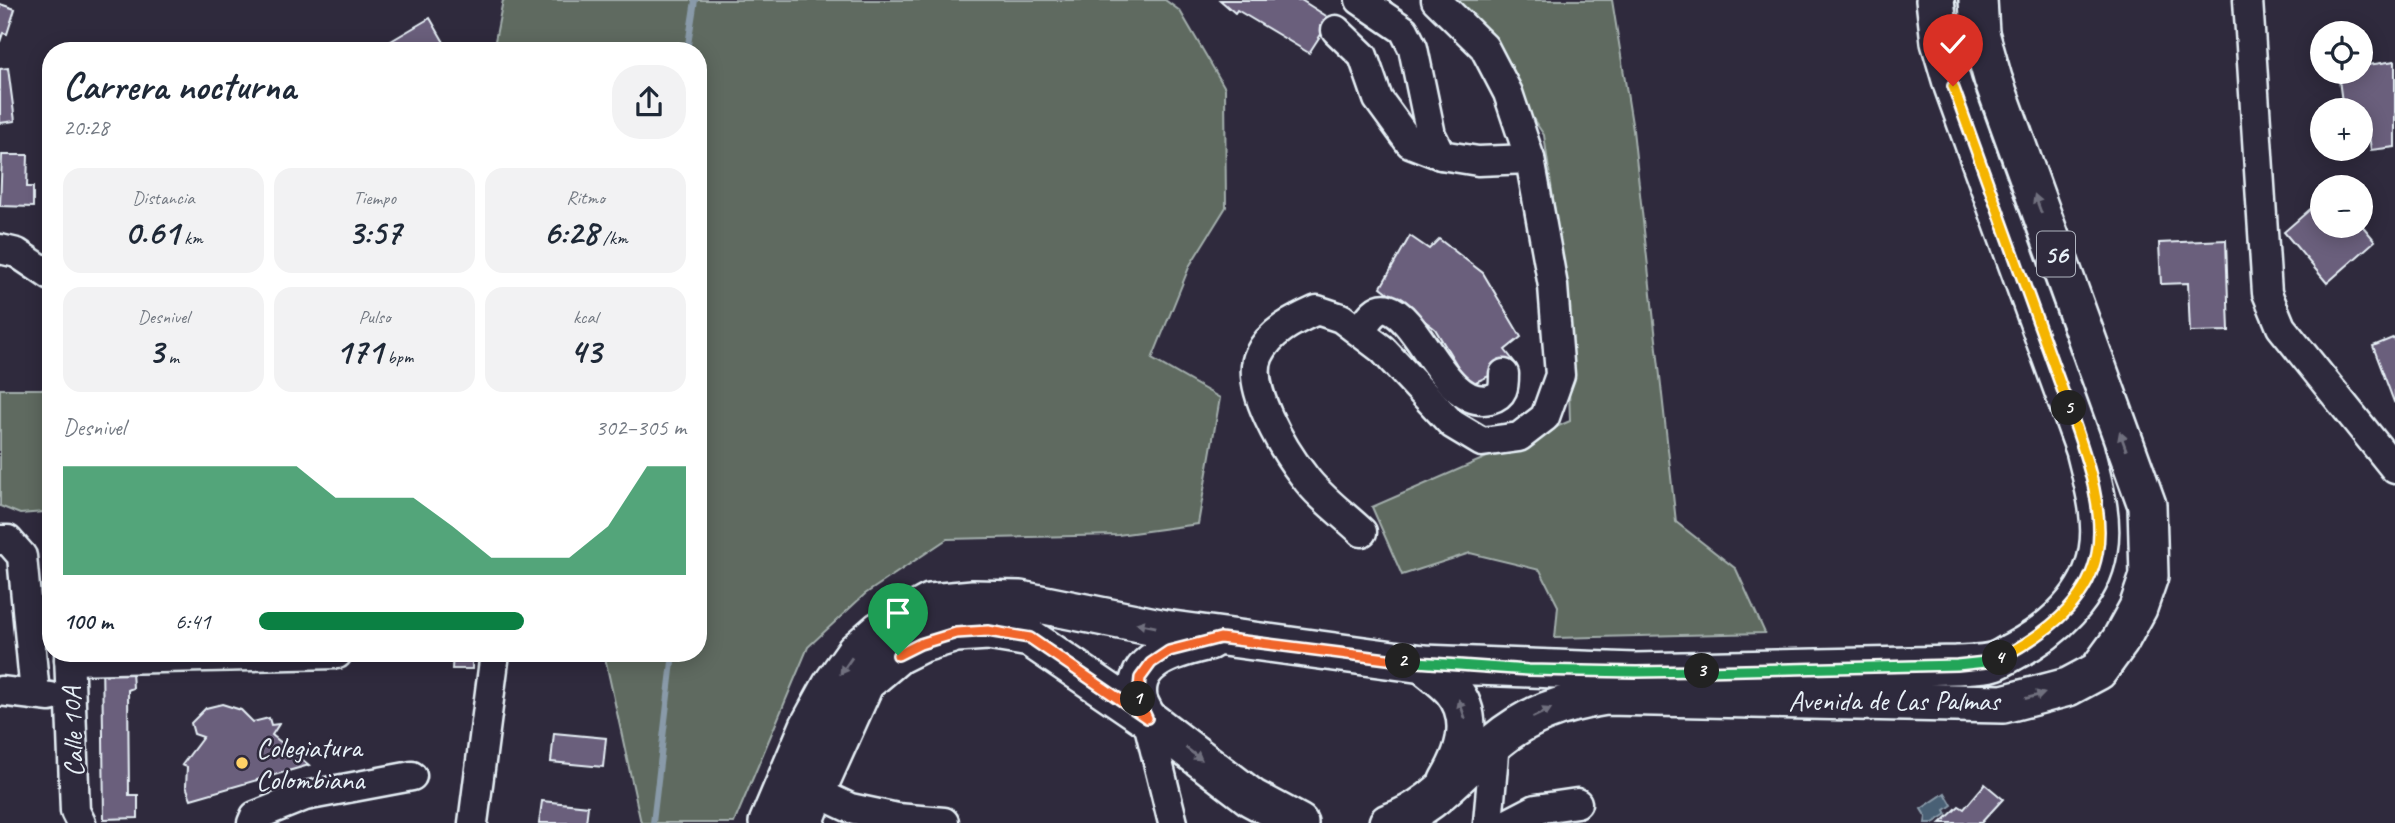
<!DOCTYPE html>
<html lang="es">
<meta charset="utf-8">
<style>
body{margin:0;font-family:Caveat,sans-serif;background:#f2f2f3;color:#1f2937;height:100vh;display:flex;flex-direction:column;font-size:26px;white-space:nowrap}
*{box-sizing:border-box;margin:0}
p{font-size:23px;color:#747a83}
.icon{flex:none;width:38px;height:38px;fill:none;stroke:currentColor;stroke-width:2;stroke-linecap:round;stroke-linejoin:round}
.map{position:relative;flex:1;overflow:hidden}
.drawer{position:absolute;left:42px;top:42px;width:665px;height:620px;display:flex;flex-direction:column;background:#fff;border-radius:28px;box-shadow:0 4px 18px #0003}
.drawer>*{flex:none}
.tools{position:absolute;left:2310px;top:21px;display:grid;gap:14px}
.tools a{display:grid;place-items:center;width:63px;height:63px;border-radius:50%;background:#fff;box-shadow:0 4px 18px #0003;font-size:35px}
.pin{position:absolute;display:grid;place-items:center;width:60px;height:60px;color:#fff;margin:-72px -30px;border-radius:50% 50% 50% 0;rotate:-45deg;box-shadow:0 0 7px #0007}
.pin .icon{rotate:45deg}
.km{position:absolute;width:35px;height:35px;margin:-18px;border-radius:50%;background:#222;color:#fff;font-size:19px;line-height:35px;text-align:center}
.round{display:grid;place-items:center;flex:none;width:74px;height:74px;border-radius:28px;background:#f2f2f3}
.head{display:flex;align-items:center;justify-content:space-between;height:119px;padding:0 21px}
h1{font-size:38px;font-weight:700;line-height:52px}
.stats{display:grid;grid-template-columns:repeat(3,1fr);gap:10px;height:119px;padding:7px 21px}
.stats div{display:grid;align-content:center;border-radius:18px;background:#f2f2f3;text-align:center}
.stats b{font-size:35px;font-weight:700}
.stats small{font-size:19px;font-weight:400}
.stats p{font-size:19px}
.chart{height:196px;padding:14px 21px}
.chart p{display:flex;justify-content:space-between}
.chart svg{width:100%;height:126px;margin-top:7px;fill:#0b8043;opacity:.7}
ul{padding:0 21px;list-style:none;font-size:23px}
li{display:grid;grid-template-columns:112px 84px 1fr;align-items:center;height:52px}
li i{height:18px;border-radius:9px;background:#0b8043}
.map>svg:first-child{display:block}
.green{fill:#5e6b60;stroke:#a3aeac;stroke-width:2}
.water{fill:#4a6075;stroke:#899aa9;stroke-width:2}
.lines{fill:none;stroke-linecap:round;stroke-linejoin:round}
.stream{stroke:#899aa9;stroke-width:6}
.building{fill:#6a5e7b;stroke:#e8f1f8;stroke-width:2}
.minor-casing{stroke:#e8f1f8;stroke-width:33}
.major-casing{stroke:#e8f1f8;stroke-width:42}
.minor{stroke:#2f2a3d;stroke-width:28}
.major{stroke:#2f2a3d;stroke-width:37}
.oneway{fill:#70707e}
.split-1-casing{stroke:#fff;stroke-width:14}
.split-2-casing{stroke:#fff;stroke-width:14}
.split-3-casing{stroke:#fff;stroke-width:14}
.split-4-casing{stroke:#fff;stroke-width:14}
.split-5-casing{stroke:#fff;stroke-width:14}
.split-6-casing{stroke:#fff;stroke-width:14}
.split-1{stroke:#f0652b;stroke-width:9}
.split-2{stroke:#f0652b;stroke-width:9}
.split-3{stroke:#22a559;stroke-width:9}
.split-4{stroke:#22a559;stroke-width:9}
.split-5{stroke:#f5b400;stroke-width:9}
.split-6{stroke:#f5b400;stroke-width:9}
.poi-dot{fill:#ffd166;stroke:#2f2a3d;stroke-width:2.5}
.labels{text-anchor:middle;stroke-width:5;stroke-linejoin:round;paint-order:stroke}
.shield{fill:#2f2a3d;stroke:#b0b5c0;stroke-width:2}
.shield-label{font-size:26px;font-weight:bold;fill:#e8f1f8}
.street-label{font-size:28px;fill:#e8f1f8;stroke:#2f2a3d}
.poi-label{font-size:28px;fill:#e8f1f8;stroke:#2f2a3d;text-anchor:start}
</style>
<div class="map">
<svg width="2395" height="823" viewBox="0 0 2395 823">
<rect width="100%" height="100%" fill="#2f2a3d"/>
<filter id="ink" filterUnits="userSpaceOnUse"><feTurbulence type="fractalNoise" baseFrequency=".0143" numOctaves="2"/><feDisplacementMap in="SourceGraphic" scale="14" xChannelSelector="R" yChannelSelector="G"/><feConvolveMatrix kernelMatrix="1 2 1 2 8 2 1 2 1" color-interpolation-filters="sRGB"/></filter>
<g filter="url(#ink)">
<!-- green -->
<g class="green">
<polygon points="503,0 1165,0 1180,11 1225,88 1226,207 1190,265 1152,359 1220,398 1198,524 1118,535 947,539 865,594 808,647 734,823 641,823 604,653 698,653 698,51 493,51"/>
<polygon points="1453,0 1612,0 1633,130 1676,522 1736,569 1765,633 1555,638 1558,606 1540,570 1470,553 1402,575 1372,507 1570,421 1566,290 1544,135"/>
<polygon points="0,389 44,389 51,392 51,495 44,512 20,514 0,506"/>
</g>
<!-- water -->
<polygon class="water" points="1945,793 1952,805 1945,810 1947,814 1933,823 1925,823 1926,817 1921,809"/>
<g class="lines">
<!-- stream -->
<g class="stream">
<polyline points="687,51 695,0"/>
<polyline points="653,823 673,653"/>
</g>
</g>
<!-- building -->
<g class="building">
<polygon points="1220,0 1301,0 1331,19 1309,53 1237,10 1235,13"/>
<polygon points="0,4 15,9 7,34 3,33 0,42"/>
<polygon points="430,18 449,51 374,51"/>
<polygon points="2395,61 2395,147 2371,150 2367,119 2361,120 2361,110 2343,110 2338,72 2361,72 2361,66"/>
<polygon points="8,68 15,121 0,123 0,69"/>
<polygon points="2,155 28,155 27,187 33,187 33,207 0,206"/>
<polygon points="2322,199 2322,226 2361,224 2375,241 2327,283 2284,232"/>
<polygon points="1410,236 1429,249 1439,239 1483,273 1521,337 1505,350 1516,364 1469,385 1435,329 1381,287"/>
<polygon points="2226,240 2229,331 2190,332 2188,283 2161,284 2159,243"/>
<polygon points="2395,337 2395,401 2394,402 2373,346"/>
<polygon points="102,653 132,671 133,688 128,690 129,795 138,795 138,818 104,819"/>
<polygon points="453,653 472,653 472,669 452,669"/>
<polygon points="222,704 241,710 253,722 269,718 271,725 279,724 272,735 309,765 191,799 186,786 187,767 182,765 203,737 194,734 191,723 206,708"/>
<polygon points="554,733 606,738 603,767 551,762"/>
<polygon points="1985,784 2003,799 1981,823 1941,823 1959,806 1964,809"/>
<polygon points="542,801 588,806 586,823 539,823"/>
</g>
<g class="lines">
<defs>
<g id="minor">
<polyline points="1360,0 1404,30 1413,48 1431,135 1441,155 1478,161 1530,159"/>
<polyline points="2248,0 2267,293 2281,327 2395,469"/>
<polyline points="1336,30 1363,56 1378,99 1410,143 1441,155"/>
<polyline points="0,249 17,253 51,276"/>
<path d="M1360,331C1366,323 1375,305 1388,309C1420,318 1446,410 1490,399C1504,395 1504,387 1504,374"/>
<path d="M1362,532C1343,514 1319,497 1304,476C1285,452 1244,386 1259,355C1270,331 1295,320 1317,310L1341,318L1382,349L1452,424L1482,442L1519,437L1545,417L1560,375L1553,286L1530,159L1508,93L1484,47L1436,0"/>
<polyline points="0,540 8,540 22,556 35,694"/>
<polyline points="69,653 75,811 81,823"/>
<polyline points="69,660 337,654"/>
<polyline points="0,691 50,697"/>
<polyline points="1147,718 1173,823"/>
<polyline points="816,792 850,808 897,818 944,822"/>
<polyline points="252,823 255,816 305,796 412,776"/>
<polyline points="473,823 495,653"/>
<polyline points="1488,823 1495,742"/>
<polyline points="1509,823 1536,809 1577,803"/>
</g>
<g id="major">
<path d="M1423,664C1432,672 1444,680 1452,689C1476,717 1465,753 1448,781"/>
<path d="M1147,718C1144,712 1139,704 1138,698C1132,657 1181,648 1209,641"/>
<path d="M768,823L809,726L831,686L855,652L879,631L930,603L973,599L1020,600L1165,629L1423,664L1635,672L1957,665C1969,664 1983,665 1995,661C2001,659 2008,654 2014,651C2052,631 2091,597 2098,551C2104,518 2093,483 2085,450L1953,86L1940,42L1935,0"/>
<polyline points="804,823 816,792 865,683 898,655 920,644 956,633 988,631 1030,638 1147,718 1252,798 1299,823"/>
<path d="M1388,823C1433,808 1459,772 1494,743C1528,714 1562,703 1606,696L2003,704L2068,687L2098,671L2120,641L2138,608L2149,576L2147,505L1993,79L1980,33L1978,0"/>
</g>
</defs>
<!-- minor casing -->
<use href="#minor" class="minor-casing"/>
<!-- major casing -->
<use href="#major" class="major-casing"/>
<!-- minor -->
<use href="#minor" class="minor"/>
<!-- major -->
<use href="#major" class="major"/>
</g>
<!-- one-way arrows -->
<defs><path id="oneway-solid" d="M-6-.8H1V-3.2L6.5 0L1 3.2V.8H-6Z" transform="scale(1.75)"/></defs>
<g class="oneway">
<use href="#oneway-solid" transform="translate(2038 204) rotate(-110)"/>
<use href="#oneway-solid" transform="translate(2123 441) rotate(-110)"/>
<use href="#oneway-solid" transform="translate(1146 625) rotate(-168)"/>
<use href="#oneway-solid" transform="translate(846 666) rotate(125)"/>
<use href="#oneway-solid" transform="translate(2035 696) rotate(-15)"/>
<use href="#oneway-solid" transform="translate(1462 709) rotate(-109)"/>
<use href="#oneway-solid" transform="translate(1542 713) rotate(-26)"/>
<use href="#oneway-solid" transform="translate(1194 754) rotate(37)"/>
</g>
</g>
<g class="lines" filter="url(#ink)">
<defs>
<polyline id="split-1" points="898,655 920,644 956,633 988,631 1030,638 1147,718 1138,699"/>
<polyline id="split-2" points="1138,699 1140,678 1151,663 1169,651 1220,638 1403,661"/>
<polyline id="split-3" points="1403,661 1528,670 1636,672 1702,671"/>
<polyline id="split-4" points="1702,671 1957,665 1995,661 2000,658"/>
<path id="split-5" d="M2000,658C2124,593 2112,526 2069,408"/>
<polyline id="split-6" points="1953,86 2069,408"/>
</defs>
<!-- split-1 casing -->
<use href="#split-1" class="split-1-casing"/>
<!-- split-2 casing -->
<use href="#split-2" class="split-2-casing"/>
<!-- split-3 casing -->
<use href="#split-3" class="split-3-casing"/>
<!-- split-4 casing -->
<use href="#split-4" class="split-4-casing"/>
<!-- split-5 casing -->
<use href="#split-5" class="split-5-casing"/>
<!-- split-6 casing -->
<use href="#split-6" class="split-6-casing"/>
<!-- split-1 -->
<use href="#split-1" class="split-1"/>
<!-- split-2 -->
<use href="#split-2" class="split-2"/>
<!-- split-3 -->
<use href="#split-3" class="split-3"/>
<!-- split-4 -->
<use href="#split-4" class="split-4"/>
<!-- split-5 -->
<use href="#split-5" class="split-5"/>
<!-- split-6 -->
<use href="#split-6" class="split-6"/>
</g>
<!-- markers -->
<circle class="poi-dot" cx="242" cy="763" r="7"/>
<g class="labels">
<!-- shield labels -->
<rect class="shield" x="2037" y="231.5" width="38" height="45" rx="5"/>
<g class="shield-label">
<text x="2056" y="263">56</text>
</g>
<!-- street labels -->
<g class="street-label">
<text x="1894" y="710">Avenida de Las Palmas</text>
<text transform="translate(72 732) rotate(-92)" y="10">Calle 10A</text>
</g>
<!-- poi labels -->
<g class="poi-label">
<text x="256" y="757">Colegiatura<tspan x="256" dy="32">Colombiana</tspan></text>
</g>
</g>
</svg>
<div class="tools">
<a><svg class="icon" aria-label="locate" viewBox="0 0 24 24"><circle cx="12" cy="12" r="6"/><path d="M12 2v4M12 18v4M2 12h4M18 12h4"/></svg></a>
<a>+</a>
<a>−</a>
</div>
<div class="pin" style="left:898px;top:655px;background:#1e9e55"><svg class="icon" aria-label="arrive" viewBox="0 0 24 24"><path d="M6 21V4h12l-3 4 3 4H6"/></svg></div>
<div class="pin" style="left:1953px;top:86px;background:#d93025"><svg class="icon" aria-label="check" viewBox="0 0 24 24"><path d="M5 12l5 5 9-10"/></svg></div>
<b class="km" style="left:1138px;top:699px">1</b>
<b class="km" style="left:1403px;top:661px">2</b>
<b class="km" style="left:1702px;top:671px">3</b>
<b class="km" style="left:2000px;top:658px">4</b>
<b class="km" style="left:2069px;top:408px">5</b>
<section class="drawer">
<div class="head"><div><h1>Carrera nocturna</h1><p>20:28</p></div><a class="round"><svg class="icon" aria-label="share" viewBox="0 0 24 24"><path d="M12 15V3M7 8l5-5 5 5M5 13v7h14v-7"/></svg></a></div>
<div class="stats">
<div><p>Distancia</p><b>0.61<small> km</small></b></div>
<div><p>Tiempo</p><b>3:57</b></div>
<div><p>Ritmo</p><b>6:28<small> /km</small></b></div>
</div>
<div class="stats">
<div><p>Desnivel</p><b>3<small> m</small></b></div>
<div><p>Pulso</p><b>171<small> bpm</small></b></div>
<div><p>kcal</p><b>43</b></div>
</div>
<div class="chart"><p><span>Desnivel</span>302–305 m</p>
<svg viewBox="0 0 160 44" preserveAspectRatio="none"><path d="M0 44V6L10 6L20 6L30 6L40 6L50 6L60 6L70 17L80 17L90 17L100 27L110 38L120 38L130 38L140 27L150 6L160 6V44z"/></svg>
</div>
<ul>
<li><b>100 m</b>6:41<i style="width:62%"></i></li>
</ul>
</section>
</div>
